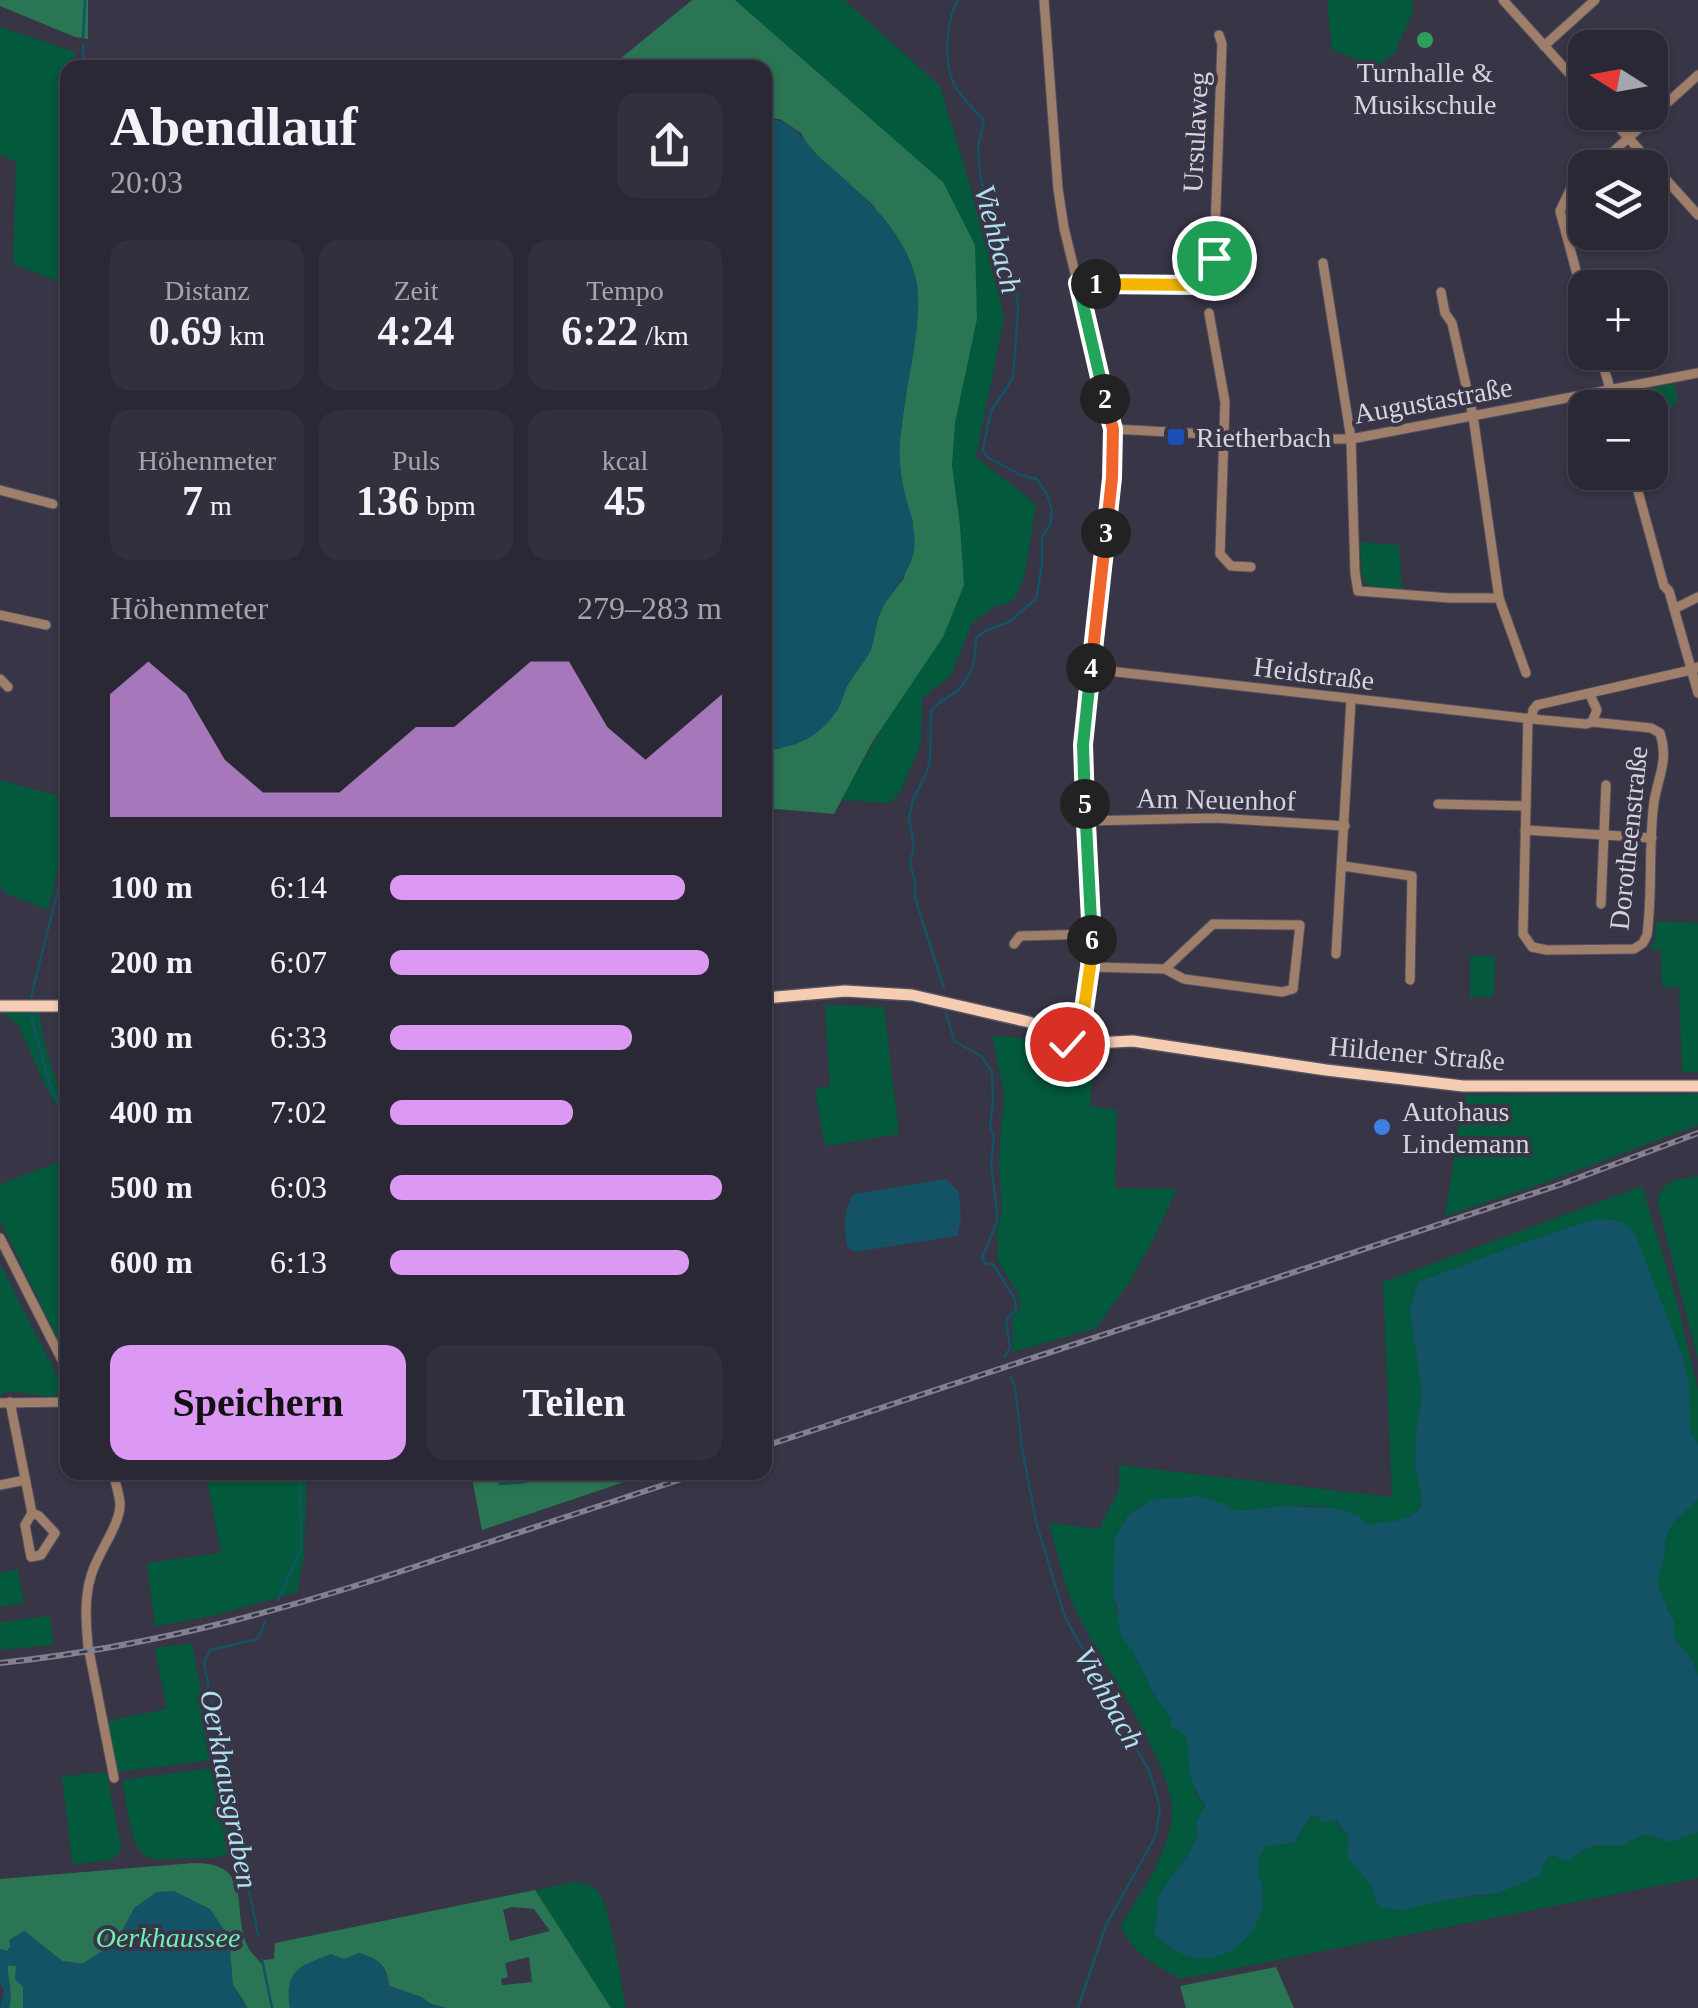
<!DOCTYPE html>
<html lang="de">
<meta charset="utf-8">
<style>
body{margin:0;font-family:"Times New Roman",serif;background:#31303c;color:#f1f3f6;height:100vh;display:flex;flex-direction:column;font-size:38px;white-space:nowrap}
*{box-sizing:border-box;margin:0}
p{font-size:32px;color:#a5a6ac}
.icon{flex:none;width:55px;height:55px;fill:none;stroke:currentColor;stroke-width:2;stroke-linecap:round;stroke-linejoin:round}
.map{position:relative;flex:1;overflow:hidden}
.sheet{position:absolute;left:60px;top:60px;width:712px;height:1420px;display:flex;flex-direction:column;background:#292834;border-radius:20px;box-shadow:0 2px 8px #0004,0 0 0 2px #45444f}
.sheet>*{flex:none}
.needle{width:65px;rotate:281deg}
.buttons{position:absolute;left:1568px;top:30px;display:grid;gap:20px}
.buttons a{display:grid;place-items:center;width:100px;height:100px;border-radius:20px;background:#292834;box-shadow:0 2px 8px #0004,0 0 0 2px #45444f;font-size:50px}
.pin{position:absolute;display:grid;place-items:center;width:85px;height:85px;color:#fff;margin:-42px;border:5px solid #fff;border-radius:50%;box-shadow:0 2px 10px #0007}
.km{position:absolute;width:50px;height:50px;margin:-25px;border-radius:50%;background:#222;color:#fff;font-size:28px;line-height:50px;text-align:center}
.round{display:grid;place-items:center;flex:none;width:105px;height:105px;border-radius:20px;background:#31303c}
.overview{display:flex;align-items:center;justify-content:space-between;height:170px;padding:0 50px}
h1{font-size:55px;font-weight:800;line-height:75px}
.stats{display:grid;grid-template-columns:repeat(3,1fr);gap:15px;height:170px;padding:10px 50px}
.stats div{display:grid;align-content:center;border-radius:20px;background:#31303c;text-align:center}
.stats b{font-size:42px;font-weight:800}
.stats small{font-size:28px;font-weight:400}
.stats p{font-size:28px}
.chart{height:280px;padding:20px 50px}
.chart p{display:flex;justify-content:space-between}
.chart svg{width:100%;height:180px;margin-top:10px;fill:#dc99f4;opacity:.7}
.button{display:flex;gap:20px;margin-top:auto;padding:20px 50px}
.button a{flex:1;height:115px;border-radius:20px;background:#dc99f4;color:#111;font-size:40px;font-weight:800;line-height:115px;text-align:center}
.button a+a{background:#31303c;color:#f1f3f6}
ul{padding:0 50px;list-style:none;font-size:32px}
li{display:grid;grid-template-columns:160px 120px 1fr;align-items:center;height:75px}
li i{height:25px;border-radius:12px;background:#dc99f4}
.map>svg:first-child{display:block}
.green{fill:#03593b}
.forest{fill:#2a7554;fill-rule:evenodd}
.water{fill:#135365}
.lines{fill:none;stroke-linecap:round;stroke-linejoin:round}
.stream{stroke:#135365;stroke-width:2.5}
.minor-casing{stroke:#535261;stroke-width:11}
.major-casing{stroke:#535261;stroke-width:14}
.minor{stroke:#a07f6a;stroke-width:9}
.major{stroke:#f6cdb3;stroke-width:11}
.rail-casing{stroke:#83818f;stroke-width:6}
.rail{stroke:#373546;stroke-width:2.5;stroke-dasharray:8;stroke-linecap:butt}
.split-1-casing{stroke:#fff;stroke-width:20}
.split-2-casing{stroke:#fff;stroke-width:20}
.split-3-casing{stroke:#fff;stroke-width:20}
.split-4-casing{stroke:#fff;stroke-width:20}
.split-5-casing{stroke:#fff;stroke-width:20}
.split-6-casing{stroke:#fff;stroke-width:20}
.split-7-casing{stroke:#fff;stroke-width:20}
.split-1{stroke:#f5b400;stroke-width:12}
.split-2{stroke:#22a559;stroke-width:12}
.split-3{stroke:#f0652b;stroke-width:12}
.split-4{stroke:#f0652b;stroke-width:12}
.split-5{stroke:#22a559;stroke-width:12}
.split-6{stroke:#22a559;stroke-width:12}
.split-7{stroke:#f5b400;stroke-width:12}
.leisure-dot{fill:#2e9e5b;stroke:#373546;stroke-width:4}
.transit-dot{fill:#1a4fb4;stroke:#373546;stroke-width:4}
.shop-dot{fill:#3f7fe0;stroke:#373546;stroke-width:4}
.labels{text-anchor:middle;stroke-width:8;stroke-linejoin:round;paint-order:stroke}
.poi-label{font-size:28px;fill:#d5d4de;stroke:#373546;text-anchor:start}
.street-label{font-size:28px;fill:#d5d4de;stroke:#373546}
.park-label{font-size:28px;font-style:italic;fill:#6df0b5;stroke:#373546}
.water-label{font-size:30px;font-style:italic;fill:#aee1f2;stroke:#373546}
</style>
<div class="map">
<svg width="1698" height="2008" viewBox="0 0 1698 2008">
<rect width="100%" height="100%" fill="#373546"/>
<!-- green -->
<g class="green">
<polygon points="735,0 844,0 940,86 985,235 1004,317 976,457 1036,504 1024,578 1016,596 1007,604 995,606 972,623 951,675 922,698 921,743 900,793 889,803 841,800 964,585 960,525 952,465 955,423 963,377 942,182"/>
<polygon points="1327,0 1412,0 1414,10 1394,54 1375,67 1332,50"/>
<polygon points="0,27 75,52 75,67 68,68 67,285 13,264 16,162 0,155"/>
<polygon points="1674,384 1678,397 1673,407 1650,412 1650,408 1620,407 1617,395 1632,392 1634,396 1651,392 1651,388"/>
<polygon points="1360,542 1399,545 1402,589 1375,587 1366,584 1362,575"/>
<polygon points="0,780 67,798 67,830 49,908 46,909 9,895 0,886"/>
<polygon points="1656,921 1698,923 1698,1072 1682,1072 1679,987 1662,987 1661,950 1650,949 1655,940"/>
<polygon points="1470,956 1495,956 1494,997 1470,997"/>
<polygon points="825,1005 884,1007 899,1134 825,1146 815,1089 830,1086"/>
<polygon points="2,1013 39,1013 44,1041 60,1094 67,1106 67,1123 44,1083 18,1024"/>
<polygon points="992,1035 1059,1043 1072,1058 1094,1058 1090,1106 1117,1110 1115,1188 1177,1189 1151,1244 1130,1281 1096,1328 1013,1352 1012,1318 1021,1306 1018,1294 998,1261 997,1233 1002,1211 999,1160 1004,1094"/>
<polygon points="1698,1094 1698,1125 1544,1183 1445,1216 1464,1095"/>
<polygon points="67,1159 68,1159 67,1359 0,1220 0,1184"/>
<path d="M1698,1176V1360L1657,1200C1665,1178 1677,1180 1698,1176Z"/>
<path d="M1642,1186L1677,1302L1698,1391V1444L1690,1431L1689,1383L1683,1358L1595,1219L1517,1245L1418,1282L1410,1309L1422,1393L1416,1432L1415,1469L1422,1496L1421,1508L1399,1522L1366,1525L1322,1506H1281L1237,1511L1224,1504L1197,1496L1113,1594L1122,1637L1134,1653L1151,1689L1186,1736L1196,1794L1206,1805L1196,1823L1198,1835L1189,1854L1159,1895L1154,1935L1172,1948L1196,1958L1260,1882L1255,1869L1264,1846L1294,1843L1310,1816L1318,1817L1324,1823L1335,1820L1349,1836L1348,1856L1373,1888L1375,1900L1381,1907L1390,1908L1499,1893L1540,1876L1545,1862L1550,1855L1567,1861L1583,1850L1597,1845H1623L1645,1834L1670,1842L1698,1832V1878L1180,1979C1155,1964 1133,1955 1121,1926C1140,1893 1168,1856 1172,1816C1176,1767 1099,1659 1076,1611C1063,1584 1057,1551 1049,1523L1099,1529L1119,1489V1465L1392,1497L1383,1282Z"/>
<polygon points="0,1263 61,1384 55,1397 8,1391 0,1396"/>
<polygon points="206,1473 307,1473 304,1556 297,1592 220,1614 155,1627 147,1563 221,1553"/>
<path d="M1698,1499V1677C1694,1660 1686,1651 1674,1638V1621L1667,1608L1657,1581L1666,1554L1664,1543L1672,1524Z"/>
<polygon points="18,1569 24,1603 0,1607 0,1573"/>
<polygon points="50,1616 53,1645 0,1650 0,1622"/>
<polygon points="192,1643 214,1760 117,1772 107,1721 167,1709 155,1648"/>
<path d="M218,1767L232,1839L230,1853C216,1860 198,1858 182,1858C173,1859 159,1861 150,1858C130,1852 127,1804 123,1785L124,1780Z"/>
<polygon points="104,1772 107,1776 122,1850 112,1860 75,1864 72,1861 62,1776"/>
<path d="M574,1882C582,1883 591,1884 597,1890C611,1904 621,1985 626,2008H611L535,1890Z"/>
</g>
<!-- forest -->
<g class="forest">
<polygon points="0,0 88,0 88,39 75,37 0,6"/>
<polygon points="692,0 735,0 943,182 975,245 977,319 955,423 952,465 960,525 964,585 943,637 873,741 834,814 765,808 765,749 779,749 837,711 847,686 871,650 877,620 885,602 904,578 913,523 903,489 898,453 918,306 874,206 809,149 801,133 780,119 766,118 765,68 609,68"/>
<polygon points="471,1473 491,1473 501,1485 525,1483 555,1473 651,1473 482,1530"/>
<path d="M193,1863C255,1863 231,1907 247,1945C250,1953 257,1957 261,1964L262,1960L274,1959L275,1943L535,1890L611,2008H447L431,2004L421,1997L389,1986C387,1964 379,1960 359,1953L289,2000L290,2008H247C243,1997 234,1990 231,1979C224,1955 223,1930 210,1909L157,1892L135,1908L116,1943L82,1964L62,1961L24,1931L7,1951L0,1949V1879ZM511,1907L534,1909L550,1931L510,1941L503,1910ZM529,1957L532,1982L502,1985L501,1979L508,1977L505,1963Z"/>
<path d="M7,1965L16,1966L23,1986V2008H9C13,1994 8,1980 7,1965Z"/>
<polygon points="1276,1967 1294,2008 1186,2008 1180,1986"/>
</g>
<!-- water -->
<g class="water">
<path d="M765,115L766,118C798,121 803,143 824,161C862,195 903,227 916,279C925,317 905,389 901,430C899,450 899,470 904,490C908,510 917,529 914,550C910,574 892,589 882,609C876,622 876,633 872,646C868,660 855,672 848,684C843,693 842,704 836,712C819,737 794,749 765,749Z"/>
<path d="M946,1179L959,1192L961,1219L957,1236L854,1252L847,1246C844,1227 843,1210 854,1194Z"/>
<path d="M1595,1219C1615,1220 1622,1218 1635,1234L1683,1358L1689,1383L1690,1431L1698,1444V1499L1672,1524L1664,1543L1666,1553L1657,1581L1667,1608L1674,1621V1638C1686,1651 1694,1660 1698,1677V1832L1670,1842L1645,1834L1623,1845H1596L1583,1850L1567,1861L1550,1855L1545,1862L1540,1876L1499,1893L1469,1896L1399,1910L1381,1907L1375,1900L1373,1888L1347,1856L1349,1836L1336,1820L1324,1823L1318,1817L1310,1816L1294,1843L1265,1846C1248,1877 1264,1872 1263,1898C1262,1933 1230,1962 1195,1958C1180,1956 1166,1943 1154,1935L1159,1894L1189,1854L1198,1835L1196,1823L1206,1805C1185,1781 1191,1764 1186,1736L1171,1726V1719L1151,1689L1134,1653L1122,1637L1118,1623V1610L1113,1594L1115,1538L1128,1515L1152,1500L1197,1496L1224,1504L1237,1511L1281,1506L1335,1508L1359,1516L1366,1525C1389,1521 1402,1524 1421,1508L1422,1496L1415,1469L1416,1432L1422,1393L1410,1309L1418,1282L1517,1245Z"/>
<polygon points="491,1473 555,1473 525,1483 500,1485"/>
<path d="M174,1891L210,1909L229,1937L233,1985L243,2000L246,2008H23V1987L15,1979L16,1966L8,1965C6,1980 14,1993 9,2008H0L4,1991L0,1983V1949L7,1951L10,1947L9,1940L24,1931L62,1961L82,1964L116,1943L134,1908L157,1892Z"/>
<path d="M359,1953C380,1960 386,1964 389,1987L422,1997L431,2005L447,2008H290C284,1970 299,1966 331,1954L344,1959Z"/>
</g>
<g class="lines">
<!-- stream -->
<g class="stream">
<polyline points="83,38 85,0"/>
<polyline points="83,68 83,45"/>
<path d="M944,988L915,898V881L910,864L914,846L909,818L913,800L927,772L930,760L931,712C937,703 941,701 950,696C971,683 976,661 976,638L985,631L1009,622L1036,599L1042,564V537L1050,524L1052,511L1047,494L1037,479L1021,475L987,457L983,449L991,411L1013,378L1018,311L1017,285L1008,270L1002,253L1001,239L992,221L980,174L978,147L984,120C974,109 958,95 953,82C944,61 946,19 958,0"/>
<polyline points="31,997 68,850"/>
<polyline points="946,1013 954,1041 981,1056 992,1071 993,1101 990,1127 994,1137 991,1164 997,1212 997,1222 982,1258 986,1264 993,1264 1015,1299 1016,1310 1006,1320 1010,1347 1005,1357"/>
<polyline points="31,1016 51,1089 68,1116"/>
<polyline points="1011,1377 1015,1387 1022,1448 1036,1522 1065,1617 1150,1773 1160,1808 1155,1837 1106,1925 1078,2008"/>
<polyline points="278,1600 301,1549 300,1472"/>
<polyline points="258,1935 204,1663 210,1650 258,1639 265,1622"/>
<polyline points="262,1959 272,2008"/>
</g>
<defs>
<g id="minor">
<polyline points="1044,0 1058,189 1064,228 1113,429 1112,479 1083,745 1092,934 1090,967 1083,1015"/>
<polyline points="1503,0 1585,91"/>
<polyline points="1544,46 1595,0"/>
<polyline points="1605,112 1698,215"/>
<polyline points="1595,168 1698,75"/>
<polyline points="1585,176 1571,188 1560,211 1585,304"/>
<polyline points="1323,263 1351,439 1355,573 1358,591 1450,598 1499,598"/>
<polyline points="1078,283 1198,285 1208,279 1214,258 1222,44 1219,35"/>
<polyline points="1441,292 1445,313 1452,323 1473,416 1499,598 1526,673"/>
<polyline points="1209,313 1225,402 1220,554 1231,566 1251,567"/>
<polyline points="1599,352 1616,408"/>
<polyline points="1113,429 1302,439 1351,439 1698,373"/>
<polyline points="1635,472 1636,484 1664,586 1669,591 1698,693"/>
<polyline points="0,490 53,504"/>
<polyline points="1674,609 1698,597"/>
<polyline points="0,615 46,625"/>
<polyline points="1091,669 1532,719 1533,710 1537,705 1691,670 1698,667"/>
<polyline points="0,679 8,687"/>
<path d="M1528,718L1523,934L1532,947L1547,950L1634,949L1643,943L1647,935C1653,891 1648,846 1654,802C1658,777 1669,760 1660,733L1651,728L1592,722"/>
<polyline points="1532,719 1586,724 1592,722 1597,710 1590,695"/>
<polyline points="1438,804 1526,806"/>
<polyline points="1085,821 1216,818 1345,826"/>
<polyline points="1525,830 1652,838"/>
<polyline points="1343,866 1412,876 1410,980"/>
<polyline points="1601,904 1606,785"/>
<polyline points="1014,944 1020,936 1092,934"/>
<polyline points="1336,954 1351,700"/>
<polyline points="1090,967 1165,969 1184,979 1282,992 1293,989 1300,925 1213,924 1165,969"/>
<polyline points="0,1238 68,1372"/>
<polyline points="10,1402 32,1513 25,1525 31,1557 41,1555 55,1533 39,1516 32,1513"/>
<polyline points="0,1403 68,1402"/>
<path d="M113,1472C115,1482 119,1493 120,1503C121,1525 97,1553 91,1576C84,1598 86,1623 88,1646L114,1778"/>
<polyline points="0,1485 25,1480"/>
</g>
<g id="major">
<polyline points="765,998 845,991 912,995 1029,1022 1063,1036"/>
<polyline points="0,1006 68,1006"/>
<path d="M1095,1043C1102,1027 1093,1014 1076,1016L1066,1023C1060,1037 1066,1047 1081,1051L1095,1043L1133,1041L1326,1070L1463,1086H1698"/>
</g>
</defs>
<!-- minor casing -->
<use href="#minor" class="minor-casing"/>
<!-- major casing -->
<use href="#major" class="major-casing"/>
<!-- minor -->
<use href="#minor" class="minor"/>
<!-- major -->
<use href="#major" class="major"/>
<defs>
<g id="rail">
<polyline points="765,1446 1559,1185 1698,1133"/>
<path d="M0,1663C159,1646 300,1606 450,1555C534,1527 619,1500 703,1472"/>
</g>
</defs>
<!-- rail casing -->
<use href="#rail" class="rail-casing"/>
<!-- rail -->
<use href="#rail" class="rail"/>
</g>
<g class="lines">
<defs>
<polyline id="split-1" points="1096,284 1198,285 1208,279 1214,258"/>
<polyline id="split-2" points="1096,284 1078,283 1105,399"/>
<polyline id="split-3" points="1105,399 1113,429 1112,478 1106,533"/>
<polyline id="split-4" points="1091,668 1106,533"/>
<polyline id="split-5" points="1085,804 1083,745 1091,668"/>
<polyline id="split-6" points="1085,804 1092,940"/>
<polyline id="split-7" points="1067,1044 1063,1036 1066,1022 1076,1016 1083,1016 1090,967 1092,940"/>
</defs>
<!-- split-1 casing -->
<use href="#split-1" class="split-1-casing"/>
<!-- split-2 casing -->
<use href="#split-2" class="split-2-casing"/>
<!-- split-3 casing -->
<use href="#split-3" class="split-3-casing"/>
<!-- split-4 casing -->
<use href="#split-4" class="split-4-casing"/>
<!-- split-5 casing -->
<use href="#split-5" class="split-5-casing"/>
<!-- split-6 casing -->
<use href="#split-6" class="split-6-casing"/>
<!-- split-7 casing -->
<use href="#split-7" class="split-7-casing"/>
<!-- split-1 -->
<use href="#split-1" class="split-1"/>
<!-- split-2 -->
<use href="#split-2" class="split-2"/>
<!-- split-3 -->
<use href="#split-3" class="split-3"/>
<!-- split-4 -->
<use href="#split-4" class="split-4"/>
<!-- split-5 -->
<use href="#split-5" class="split-5"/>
<!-- split-6 -->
<use href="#split-6" class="split-6"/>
<!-- split-7 -->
<use href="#split-7" class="split-7"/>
</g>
<!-- markers -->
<circle class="leisure-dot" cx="1425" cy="40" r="10"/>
<rect class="transit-dot" x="1166" y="427" width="20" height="20" rx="5"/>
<circle class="shop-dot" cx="1382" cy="1127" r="10"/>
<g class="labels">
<!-- poi labels -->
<g class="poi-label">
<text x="1425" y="82" text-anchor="middle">Turnhalle &amp;<tspan x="1425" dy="32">Musikschule</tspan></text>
<text x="1196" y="447">Rietherbach</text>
<text x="1402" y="1121">Autohaus<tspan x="1402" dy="32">Lindemann</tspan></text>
</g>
<!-- street labels -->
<g class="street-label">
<text transform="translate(1195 132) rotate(-87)" y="10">Ursulaweg</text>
<text transform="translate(1433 400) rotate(-10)" y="10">Augustastraße</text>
<text transform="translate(1314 673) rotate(7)" y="10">Heidstraße</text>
<text transform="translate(1216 799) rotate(1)" y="10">Am Neuenhof</text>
<text transform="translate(1628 838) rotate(-84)" y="10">Dorotheenstraße</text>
<text transform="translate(1417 1053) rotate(5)" y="10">Hildener Straße</text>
</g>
<!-- park labels -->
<g class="park-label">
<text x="168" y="1947">Oerkhaussee</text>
</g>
<!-- water labels -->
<g class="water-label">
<text transform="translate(998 239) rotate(75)" y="10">Viehbach</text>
<text transform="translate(1109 1698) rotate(61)" y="10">Viehbach</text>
<text transform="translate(229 1789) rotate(79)" y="10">Oerkhausgraben</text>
</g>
</g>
</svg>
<div class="buttons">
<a><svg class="needle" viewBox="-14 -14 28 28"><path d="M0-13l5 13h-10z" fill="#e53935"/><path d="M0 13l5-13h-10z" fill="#a5a6ac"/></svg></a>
<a><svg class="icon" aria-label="layers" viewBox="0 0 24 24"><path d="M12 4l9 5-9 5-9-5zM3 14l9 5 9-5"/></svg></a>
<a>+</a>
<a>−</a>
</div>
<div class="pin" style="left:1214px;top:258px;background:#1e9e55"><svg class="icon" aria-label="arrive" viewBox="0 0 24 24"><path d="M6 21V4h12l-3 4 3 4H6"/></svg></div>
<div class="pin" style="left:1067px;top:1044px;background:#d93025"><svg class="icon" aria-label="check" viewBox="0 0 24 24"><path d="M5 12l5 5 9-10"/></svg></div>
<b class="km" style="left:1096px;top:284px">1</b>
<b class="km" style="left:1105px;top:399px">2</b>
<b class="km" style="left:1106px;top:533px">3</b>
<b class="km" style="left:1091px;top:668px">4</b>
<b class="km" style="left:1085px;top:804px">5</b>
<b class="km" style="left:1092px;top:940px">6</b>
<section class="sheet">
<div class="overview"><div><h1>Abendlauf</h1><p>20:03</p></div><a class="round"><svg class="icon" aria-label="share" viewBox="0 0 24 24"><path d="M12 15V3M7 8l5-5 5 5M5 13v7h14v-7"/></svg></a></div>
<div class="stats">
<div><p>Distanz</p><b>0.69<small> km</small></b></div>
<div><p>Zeit</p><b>4:24</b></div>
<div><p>Tempo</p><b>6:22<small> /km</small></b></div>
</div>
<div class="stats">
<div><p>Höhenmeter</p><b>7<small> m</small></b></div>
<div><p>Puls</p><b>136<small> bpm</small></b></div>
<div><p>kcal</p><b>45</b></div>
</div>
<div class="chart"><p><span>Höhenmeter</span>279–283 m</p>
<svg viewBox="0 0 160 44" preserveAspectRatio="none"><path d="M0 44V14L10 6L20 14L30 30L40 38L50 38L60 38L70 30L80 22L90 22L100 14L110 6L120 6L130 22L140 30L150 22L160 14V44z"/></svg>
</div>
<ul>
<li><b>100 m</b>6:14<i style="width:89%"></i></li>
<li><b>200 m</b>6:07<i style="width:96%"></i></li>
<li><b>300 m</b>6:33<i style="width:73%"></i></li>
<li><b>400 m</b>7:02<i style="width:55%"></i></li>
<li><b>500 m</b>6:03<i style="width:100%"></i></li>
<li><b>600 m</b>6:13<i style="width:90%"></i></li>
</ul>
<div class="button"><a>Speichern</a><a>Teilen</a></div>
</section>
</div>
